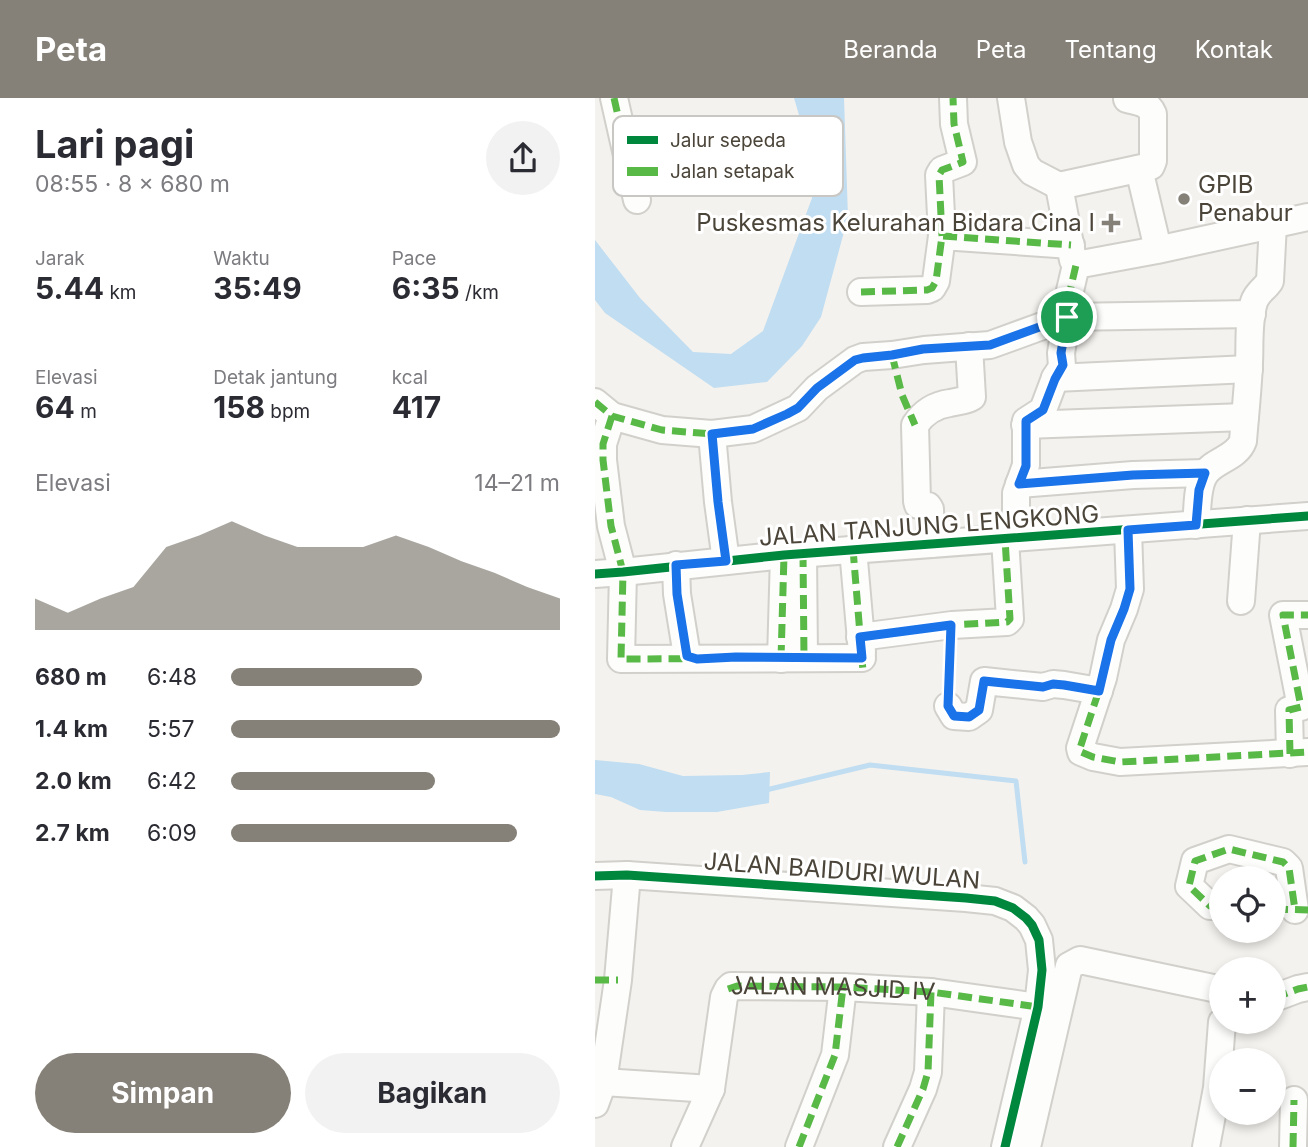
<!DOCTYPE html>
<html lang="id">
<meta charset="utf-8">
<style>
body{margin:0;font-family:Inter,sans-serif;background:#f2f2f3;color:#2b2b33;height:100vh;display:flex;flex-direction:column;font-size:26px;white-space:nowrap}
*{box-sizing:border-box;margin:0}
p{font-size:23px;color:#7c7c81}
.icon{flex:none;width:38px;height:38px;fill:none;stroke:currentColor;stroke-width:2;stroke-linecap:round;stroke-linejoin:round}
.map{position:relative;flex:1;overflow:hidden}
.drawer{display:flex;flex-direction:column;background:#fff;width:595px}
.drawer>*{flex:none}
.tools{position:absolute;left:614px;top:768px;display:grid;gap:14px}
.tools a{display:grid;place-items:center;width:77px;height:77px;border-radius:50%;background:#fff;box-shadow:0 4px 10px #0003;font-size:35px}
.pin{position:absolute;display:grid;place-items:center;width:60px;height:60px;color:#fff;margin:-30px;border:4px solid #fff;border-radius:50%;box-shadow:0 2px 7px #0007}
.round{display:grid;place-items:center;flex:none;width:74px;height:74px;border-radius:37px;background:#f2f2f3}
.headline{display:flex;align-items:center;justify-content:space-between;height:119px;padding:0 35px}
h1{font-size:38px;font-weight:700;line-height:52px}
.stats{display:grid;grid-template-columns:repeat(3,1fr);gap:10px;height:119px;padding:7px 35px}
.stats div{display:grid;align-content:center}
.stats b{font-size:30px;font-weight:700}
.stats small{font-size:19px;font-weight:400}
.stats p{font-size:19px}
.chart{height:196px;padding:14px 35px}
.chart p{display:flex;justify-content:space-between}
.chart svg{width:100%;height:126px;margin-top:7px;fill:#868178;opacity:.7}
.primary-button{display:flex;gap:14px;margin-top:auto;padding:14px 35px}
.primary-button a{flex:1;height:80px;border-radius:42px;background:#868178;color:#fff;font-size:28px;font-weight:700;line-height:80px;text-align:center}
.primary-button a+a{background:#f2f2f3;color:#2b2b33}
ul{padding:0 35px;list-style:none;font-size:23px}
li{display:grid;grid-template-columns:112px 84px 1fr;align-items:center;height:52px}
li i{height:18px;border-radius:9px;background:#868178}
header{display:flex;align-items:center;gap:42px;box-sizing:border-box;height:98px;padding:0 35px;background:#868178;color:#fff}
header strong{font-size:33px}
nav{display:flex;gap:38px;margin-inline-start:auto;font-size:24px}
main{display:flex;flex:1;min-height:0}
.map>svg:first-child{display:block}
.water{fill:#c0ddf1}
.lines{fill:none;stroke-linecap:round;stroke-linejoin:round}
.stream{stroke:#c0ddf1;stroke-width:5}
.minor-casing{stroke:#d2d0cb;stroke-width:30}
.minor{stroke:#fdfdfc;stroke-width:26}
.quiet{stroke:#58b947;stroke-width:7;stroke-dasharray:14 7;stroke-linecap:butt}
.cycleway-casing{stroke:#fff;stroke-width:13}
.cycleway{stroke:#00873e;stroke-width:9}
.route-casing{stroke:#fff;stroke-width:14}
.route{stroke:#1a73e8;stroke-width:9}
.poi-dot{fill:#868178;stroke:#fff;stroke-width:2.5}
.labels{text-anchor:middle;stroke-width:6;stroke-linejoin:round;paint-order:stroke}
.poi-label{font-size:24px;fill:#4b4439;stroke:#fff;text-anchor:start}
.street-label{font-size:24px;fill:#4b4439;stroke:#fff}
.key{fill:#fff;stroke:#c9c7c4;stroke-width:2}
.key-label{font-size:19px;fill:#4b4439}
</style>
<header>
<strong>Peta</strong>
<nav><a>Beranda</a><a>Peta</a><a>Tentang</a><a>Kontak</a></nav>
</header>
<main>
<section class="drawer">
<div class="headline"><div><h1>Lari pagi</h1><p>08:55 · 8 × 680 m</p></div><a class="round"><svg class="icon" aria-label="share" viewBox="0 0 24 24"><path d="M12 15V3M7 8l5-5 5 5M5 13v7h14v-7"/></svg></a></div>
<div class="stats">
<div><p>Jarak</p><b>5.44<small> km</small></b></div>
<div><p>Waktu</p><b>35:49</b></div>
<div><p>Pace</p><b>6:35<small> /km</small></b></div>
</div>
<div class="stats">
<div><p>Elevasi</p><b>64<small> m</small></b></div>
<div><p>Detak jantung</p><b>158<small> bpm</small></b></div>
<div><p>kcal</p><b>417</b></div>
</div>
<div class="chart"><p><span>Elevasi</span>14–21 m</p>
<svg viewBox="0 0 160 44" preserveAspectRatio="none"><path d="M0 44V33L10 38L20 33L30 29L40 15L50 11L60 6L70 11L80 15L90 15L100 15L110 11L120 15L130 20L140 24L150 29L160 33V44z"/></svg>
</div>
<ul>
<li><b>680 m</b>6:48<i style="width:58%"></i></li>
<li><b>1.4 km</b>5:57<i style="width:100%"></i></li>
<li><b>2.0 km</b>6:42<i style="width:62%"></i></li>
<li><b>2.7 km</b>6:09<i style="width:87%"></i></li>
</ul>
<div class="primary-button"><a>Simpan</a><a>Bagikan</a></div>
</section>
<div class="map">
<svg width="713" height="1049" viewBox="0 0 713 1049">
<rect width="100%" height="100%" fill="#f4f2ee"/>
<!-- water -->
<g class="water">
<polygon points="199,0 249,0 253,119 226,219 207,248 172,284 119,290 10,215 0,202 0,142 45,200 98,254 136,256 168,233 217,100 216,58"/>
<polygon points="0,662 44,666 88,678 147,677 175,674 174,705 122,714 71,714 45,712 16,699 0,696"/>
</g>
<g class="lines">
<!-- stream -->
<polyline class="stream" points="171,692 275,667 421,683 430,764"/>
<defs>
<g id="minor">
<polyline points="19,0 42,102"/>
<path d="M416,0L423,44L431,67L437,74L464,88L556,68L558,63V16C553,4 543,4 532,1"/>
<polyline points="544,71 563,151"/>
<polyline points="347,138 344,77 347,72 368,64 359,26 358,0"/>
<polyline points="481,167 562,152 713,119"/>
<polyline points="266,194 332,192 337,190 341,183 347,138 476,147"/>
<polyline points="460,280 654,271"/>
<polyline points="0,304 17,318 67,332 117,336 158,331 203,310 222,290 260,262 268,259 297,257 329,252 395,247 472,219 474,197 481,167 478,162 464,88"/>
<polyline points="17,318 8,346 8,362 16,428 28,474 26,561 267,560"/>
<polyline points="430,327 650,319"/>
<polyline points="117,336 123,404 131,463"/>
<polyline points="424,386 538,377 610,375"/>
<path d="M601,427C603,412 601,389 610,376C619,362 642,360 648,343C650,317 653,291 654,265C655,246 653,223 659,204C662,194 670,191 675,183L678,126"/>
<polyline points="533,432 535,491 529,511 516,542 508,580 485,650 486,654 498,659 525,664 713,654"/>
<polyline points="416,440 421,413 421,395 431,367 431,323 448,312 460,280 467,269 466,255 472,219 657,216"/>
<path d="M336,446L335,411L333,408L323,407L322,403L320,327C328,315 340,307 355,305C363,303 371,303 377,299L374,248"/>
<polyline points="258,451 267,554"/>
<polyline points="208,455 209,560"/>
<polyline points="81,467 82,496 92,558 94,559"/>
<polyline points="0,476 28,474 189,457 713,418"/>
<polyline points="646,503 652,422"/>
<polyline points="265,539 357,527 412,524 415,521 410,441"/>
<polyline points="186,561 189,457"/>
<polyline points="353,608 359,618 374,619 384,612 389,583 448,589 458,586 469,587 504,593"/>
<polyline points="695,656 694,612 706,609 688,517 713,517"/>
<polyline points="0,778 32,777 371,800 400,803 418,810 431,820 437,827 444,842 447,872 443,909 410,1049"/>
<polyline points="626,808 615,808 594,788 600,763 634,751 688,764 694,770 700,812"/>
<polyline points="679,900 703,891 713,889"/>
<polyline points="8,984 116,991"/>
<polyline points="0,1006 8,984 23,882 32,777"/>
<polyline points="90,1049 116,991 129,899 133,891 136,888 248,889 336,894 443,909"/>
<polyline points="204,1049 240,957 248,889"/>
<polyline points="302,1049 328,991 333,974 336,894"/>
<polyline points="432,1049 474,868 485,862 613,889 622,891 626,895"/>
<polyline points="611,1049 622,990 627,924"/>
<polyline points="698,1049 699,1002"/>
</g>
</defs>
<!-- minor casing -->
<use href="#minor" class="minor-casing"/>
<!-- minor -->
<use href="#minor" class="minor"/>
<!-- quiet -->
<g class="quiet">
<polyline points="19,0 42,102"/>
<polyline points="347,138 344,77 347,72 368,64 359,26 358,0"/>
<polyline points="266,194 332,192 337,190 341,183 347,138 476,147"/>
<polyline points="297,257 307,297 320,327"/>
<polyline points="0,304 17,318 67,332 117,336 158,331 203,310 222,290 260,262 268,259 297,257 329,252 395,247 472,219 474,197 481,167"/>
<polyline points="17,318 8,346 8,362 16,428 28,474 26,561 267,560"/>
<polyline points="117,336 123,404 131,463"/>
<polyline points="533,432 535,491 529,511 516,542 508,580 485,650 486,654 498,659 525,664 713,654"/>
<polyline points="258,451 268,573"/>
<polyline points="208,455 209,560"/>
<polyline points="81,467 82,496 92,558 94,559"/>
<polyline points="265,539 357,527 412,524 415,521 410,441"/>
<polyline points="186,561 189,457"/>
<polyline points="353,608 359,618 374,619 384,612 389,583 448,589 458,586 469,587 504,593"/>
<polyline points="695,656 694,612 706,609 688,517 713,517"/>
<polyline points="626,808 615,808 594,788 600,763 634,751 688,764 694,770 700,812"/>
<polyline points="679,811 713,812"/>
<polyline points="0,882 23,882"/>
<path id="s1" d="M133,891L142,888L248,889L336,894L443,909"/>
<polyline points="679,900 703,891 713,889"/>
<polyline points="204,1049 240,957 248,889"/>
<polyline points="302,1049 328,991 333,974 336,894"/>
<polyline points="698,1049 699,1002"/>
</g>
<defs>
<g id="cycleway">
<polyline points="0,476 28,474 189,457 713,418"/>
<polyline points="0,778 32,777 371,800 400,803 418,810 431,820 437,827 444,842 447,872 443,909 410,1049"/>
</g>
</defs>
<!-- cycleway casing -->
<use href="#cycleway" class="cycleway-casing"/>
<!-- cycleway -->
<use href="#cycleway" class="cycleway"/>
</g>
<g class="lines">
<defs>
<polygon id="route" points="472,219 466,255 468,267 460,281 448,312 431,323 431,368 424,386 538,377 610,375 604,392 601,427 533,432 535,491 529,511 516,542 504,593 469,587 458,586 448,589 389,583 384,612 374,619 359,618 353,608 356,527 265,539 267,560 141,559 102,561 92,558 82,496 81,467 131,463 123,404 117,336 158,331 192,316 203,310 222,290 260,262 268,260 297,257 328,251 395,247"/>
</defs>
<!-- route casing -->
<use href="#route" class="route-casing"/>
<!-- route -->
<use href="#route" class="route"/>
</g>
<!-- markers -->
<g class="poi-dot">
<circle cx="589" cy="101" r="7"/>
<path d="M512.5 114.5h7v7h7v7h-7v7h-7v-7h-7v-7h7z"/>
</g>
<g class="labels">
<!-- poi labels -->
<g class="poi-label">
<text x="603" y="95">GPIB<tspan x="603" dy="28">Penabur</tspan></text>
<text x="500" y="133" text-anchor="end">Puskesmas Kelurahan Bidara Cina I</text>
</g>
<!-- street labels -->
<g class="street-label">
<text transform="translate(334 428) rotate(-4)" y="8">JALAN TANJUNG LENGKONG</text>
<text transform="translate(247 773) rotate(4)" y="8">JALAN BAIDURI WULAN</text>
<text dy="8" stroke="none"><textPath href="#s1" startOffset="105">JALAN MASJID IV</textPath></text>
</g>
</g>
<!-- legend -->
<rect x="18" y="18" width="230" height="80" rx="10" class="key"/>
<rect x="32" y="38" width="31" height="8" fill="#00873e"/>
<rect x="32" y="69" width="31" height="9" fill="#58b947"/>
<g class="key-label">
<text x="75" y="49">Jalur sepeda</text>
<text x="75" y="80">Jalan setapak</text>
</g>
</svg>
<div class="tools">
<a><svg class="icon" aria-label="locate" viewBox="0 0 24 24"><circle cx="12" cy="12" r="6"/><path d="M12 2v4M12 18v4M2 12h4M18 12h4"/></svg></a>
<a>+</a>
<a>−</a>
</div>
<div class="pin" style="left:472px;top:219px;background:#1e9e55"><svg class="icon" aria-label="arrive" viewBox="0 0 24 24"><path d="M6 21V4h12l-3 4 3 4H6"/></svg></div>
</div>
</main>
